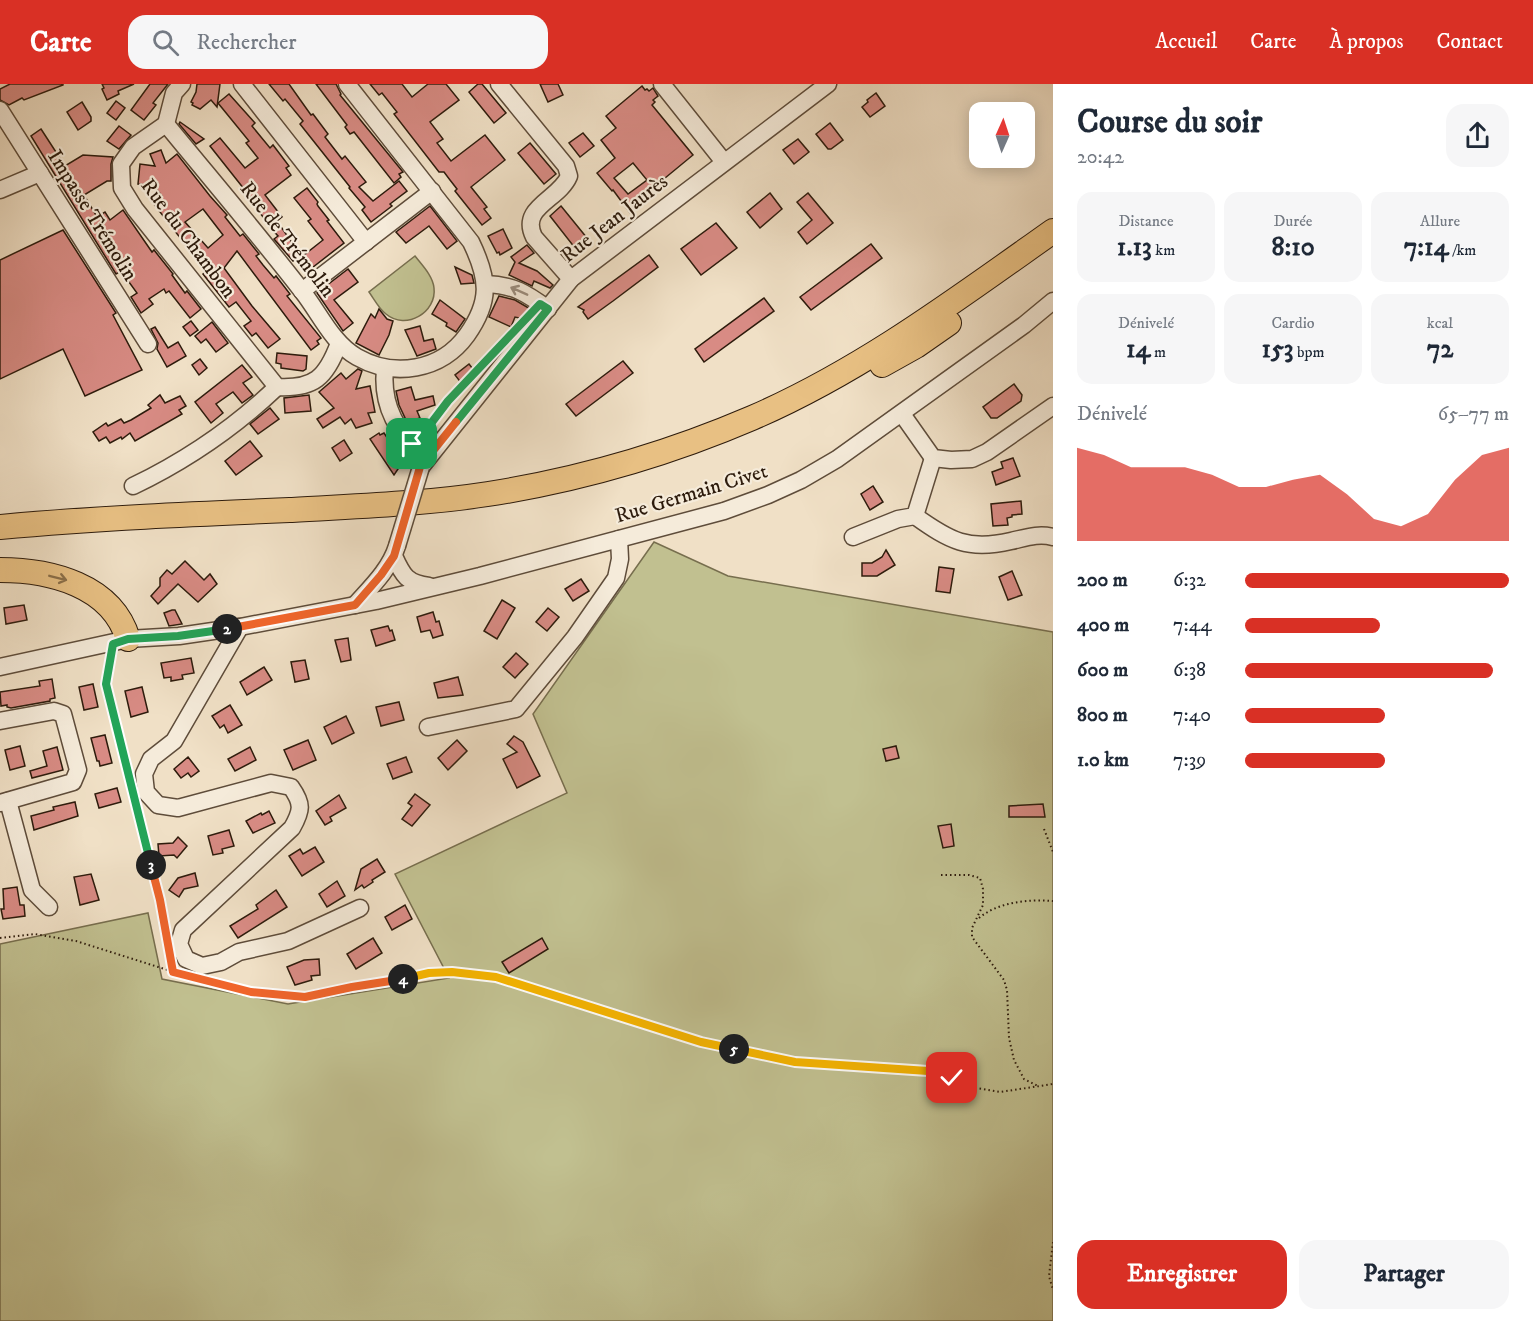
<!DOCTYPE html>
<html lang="fr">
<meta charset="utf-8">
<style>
body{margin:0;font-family:"IM FELL DW Pica",serif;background:#f6f6f7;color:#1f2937;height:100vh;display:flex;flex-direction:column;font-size:22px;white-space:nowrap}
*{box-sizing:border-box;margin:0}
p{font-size:20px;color:#747a83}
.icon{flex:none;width:33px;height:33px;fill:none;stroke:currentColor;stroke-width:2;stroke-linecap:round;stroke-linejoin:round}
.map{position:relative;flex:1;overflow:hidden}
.sheet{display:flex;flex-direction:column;background:#fff;width:480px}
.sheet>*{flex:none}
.needle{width:39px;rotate:3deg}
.fabs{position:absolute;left:969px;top:18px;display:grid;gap:12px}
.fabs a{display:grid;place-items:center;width:66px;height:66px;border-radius:12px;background:#fff;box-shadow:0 3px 15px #0003;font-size:30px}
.pin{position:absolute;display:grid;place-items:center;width:51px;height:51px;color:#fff;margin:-26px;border-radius:12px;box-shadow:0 3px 9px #0006}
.km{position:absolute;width:30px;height:30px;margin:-15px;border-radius:50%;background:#222;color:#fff;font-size:16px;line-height:30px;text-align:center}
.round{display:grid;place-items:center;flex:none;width:63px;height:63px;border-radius:18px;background:#f6f6f7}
.summary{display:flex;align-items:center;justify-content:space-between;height:102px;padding:0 24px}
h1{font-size:33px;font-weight:800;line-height:45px}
.stats{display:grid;grid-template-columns:repeat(3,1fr);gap:9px;height:102px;padding:6px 24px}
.stats div{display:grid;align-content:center;border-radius:15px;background:#f6f6f7;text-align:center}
.stats b{font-size:26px;font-weight:800}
.stats small{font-size:16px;font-weight:400}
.stats p{font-size:16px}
.chart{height:168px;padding:12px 24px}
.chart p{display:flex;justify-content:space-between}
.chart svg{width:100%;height:108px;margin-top:6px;fill:#d93025;opacity:.7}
.primary-button{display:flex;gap:12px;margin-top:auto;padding:12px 24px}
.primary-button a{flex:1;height:69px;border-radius:18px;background:#d93025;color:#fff;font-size:24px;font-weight:800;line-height:69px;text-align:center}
.primary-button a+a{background:#f6f6f7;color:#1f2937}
ul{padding:0 24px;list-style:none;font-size:20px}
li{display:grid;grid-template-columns:96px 72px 1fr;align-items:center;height:45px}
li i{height:15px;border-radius:8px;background:#d93025}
header{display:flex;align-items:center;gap:36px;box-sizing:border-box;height:84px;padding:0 30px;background:#d93025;color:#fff}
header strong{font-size:28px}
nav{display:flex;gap:33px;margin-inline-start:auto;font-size:21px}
.search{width:420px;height:54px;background:#f6f6f7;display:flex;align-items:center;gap:15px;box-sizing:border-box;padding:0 21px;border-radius:18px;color:#747a83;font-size:22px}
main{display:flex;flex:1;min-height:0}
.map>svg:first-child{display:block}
.green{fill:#c1c090;stroke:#776e4e;stroke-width:1.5}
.building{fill:#d88b84;stroke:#2d1b0c;stroke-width:1.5;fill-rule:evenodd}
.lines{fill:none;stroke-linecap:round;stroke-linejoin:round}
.minor-casing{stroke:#5e4c3a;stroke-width:19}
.highway-casing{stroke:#2d1b0c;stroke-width:26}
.path{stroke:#2d1b0c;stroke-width:2;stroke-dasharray:1.5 3;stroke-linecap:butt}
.minor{stroke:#f5ebda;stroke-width:16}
.highway{stroke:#e8c083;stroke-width:24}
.minor-bridge-casing{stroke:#5e4c3a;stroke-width:19;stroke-linecap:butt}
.minor-bridge{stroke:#f5ebda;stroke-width:16}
.oneway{stroke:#9b8d7d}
.oneway2{stroke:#8a6e48}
.split-1-casing{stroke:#fff;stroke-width:12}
.split-2-casing{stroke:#fff;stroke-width:12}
.split-3-casing{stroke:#fff;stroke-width:12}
.split-4-casing{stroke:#fff;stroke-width:12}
.split-5-casing{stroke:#fff;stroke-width:12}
.split-6-casing{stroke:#fff;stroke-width:12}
.split-1{stroke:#22a559;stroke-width:8}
.split-2{stroke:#f0652b;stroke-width:8}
.split-3{stroke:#22a559;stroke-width:8}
.split-4{stroke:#f0652b;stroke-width:8}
.split-5{stroke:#f5b400;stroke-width:8}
.split-6{stroke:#f5b400;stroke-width:8}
.labels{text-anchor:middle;stroke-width:4.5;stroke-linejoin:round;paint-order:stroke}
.street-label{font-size:21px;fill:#2d1b0c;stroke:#f5ebda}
</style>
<header>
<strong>Carte</strong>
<div class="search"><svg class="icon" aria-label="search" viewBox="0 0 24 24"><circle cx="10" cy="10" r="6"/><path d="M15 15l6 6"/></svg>Rechercher</div>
<nav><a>Accueil</a><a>Carte</a><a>À propos</a><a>Contact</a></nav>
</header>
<main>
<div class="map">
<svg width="1053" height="1237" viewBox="0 0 1053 1237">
<rect width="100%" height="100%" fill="#f0e0c6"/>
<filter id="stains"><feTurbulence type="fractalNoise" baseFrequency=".00333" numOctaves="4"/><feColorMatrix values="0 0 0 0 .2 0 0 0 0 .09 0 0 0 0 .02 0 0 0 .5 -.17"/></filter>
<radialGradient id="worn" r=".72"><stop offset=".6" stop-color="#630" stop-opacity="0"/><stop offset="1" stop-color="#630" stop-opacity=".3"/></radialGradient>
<!-- green -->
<g class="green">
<path d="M415,172C422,181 433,192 434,204C437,228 406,247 386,230C379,225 374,215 369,208Z"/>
<polygon points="654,458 728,492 1053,548 1053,1237 0,1237 0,860 148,829 162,895 288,920 449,894 395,790 567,709 533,630"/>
</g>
<!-- building -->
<g class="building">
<polygon points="10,0 63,0 63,1 24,16 22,14 9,21 0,16 0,5"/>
<polygon points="102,0 134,0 118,7 119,10 107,16 102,5 104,4"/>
<polygon points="150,0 168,0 153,19 156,21 144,36 131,26"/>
<polygon points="197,0 220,0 217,23 211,16 200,25 192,21 193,19 191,18 196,8"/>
<polygon points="269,0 289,0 311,31 313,30 328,50 325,53 342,75 345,72 366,98 359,103 373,117 399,97 407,107 390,120 392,122 371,138 362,126 365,123 349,104 350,103 300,40 303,37 285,15 283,17"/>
<polygon points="316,0 336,0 341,10 340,11 403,88 399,90 401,93 394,99 354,48 350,50 345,43 347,41"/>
<polygon points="370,0 402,0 412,13 428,0 446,0 459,16 430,38 443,55 437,59 451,77 485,51 505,76 471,103 487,123 484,125 491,134 482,141 455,107 457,105 450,96 444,88 439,88 394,30 397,28 382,9 379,11"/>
<polygon points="478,0 482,0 506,29 494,39 469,8"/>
<polygon points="540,0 558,0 563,11 548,18"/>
<path d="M642,2L645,6L647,5L649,7L653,4L658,12L653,16L655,18L652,21L693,71L642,113L646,118L630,129L613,106L612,107L597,89L615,74L601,56L616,44L606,32ZM633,79L647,96L628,110L614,94Z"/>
<polygon points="876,9 885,22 870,33 862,23 868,18 867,16"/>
<polygon points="229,10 255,39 252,42 270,64 273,61 289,82 286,84 291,91 265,111 282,133 277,137 301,172 293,177 274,155 278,152 266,139 267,138 250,116 252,115 210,62 220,54 245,84 258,74 246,59 249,57 218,19"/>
<polygon points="116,17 125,24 116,36 107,29"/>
<polygon points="82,18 91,33 91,37 78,46 67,28"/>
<polygon points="180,38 204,55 196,60 179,40"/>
<polygon points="830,39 843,56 831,65 828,65 816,50"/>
<polygon points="119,42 131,51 119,65 107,57"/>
<polygon points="41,45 65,82 83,71 113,73 111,80 111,97 107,97 84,111 97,133 105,128 110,136 123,126 152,168 154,166 173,190 172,191 185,209 187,207 201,225 190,234 169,207 166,209 164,205 149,215 153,220 141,229 131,213 137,209 121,187 116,190 31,52"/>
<polygon points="583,49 594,62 580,73 569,59"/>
<polygon points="798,55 809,68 794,80 783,66"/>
<polygon points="530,59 556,90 544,100 518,69"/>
<path d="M161,66L166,79L177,70L210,112L227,131L225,133L240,152L243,150L259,170L256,172L263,181L274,194L276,192L290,210L287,212L321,254L317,257L319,260L311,266L237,167L224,184L252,222L280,255L268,264L256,249L252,252L244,242L251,237L236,218L229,223L203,190L206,187L153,119L162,112L154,102L138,100L140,80L155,82L150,70ZM203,125L223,151L208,164L185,138Z"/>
<polygon points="307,104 318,118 317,120 318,122 329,136 327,137 344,159 308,187 299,175 323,156 308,137 311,135 294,114"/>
<polygon points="770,109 782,125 760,144 747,128"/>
<polygon points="808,109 833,139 807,160 798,148 812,136 797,118"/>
<polygon points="430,122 457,157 447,165 429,142 406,159 396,148"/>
<polygon points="561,122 587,154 575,164 550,132"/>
<polygon points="716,139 737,164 701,191 681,165"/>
<polygon points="503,145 512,164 500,171 499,168 497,169 488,152"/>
<polygon points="63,146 116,229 113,231 142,286 85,312 63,265 0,295 0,176"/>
<polygon points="871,160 882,174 811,226 800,213"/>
<polygon points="527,161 534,169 519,179 537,187 553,201 550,204 534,197 532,202 509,191 515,178 511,173"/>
<polygon points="649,171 658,183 613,217 588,235 583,228 584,226 578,223"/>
<polygon points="455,183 472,191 474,199 461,200"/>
<polygon points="348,185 358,198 334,216 353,239 343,247 317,209"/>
<polygon points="499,212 515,216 532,226 524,235 515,233 511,243 489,233"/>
<polygon points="764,214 774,227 704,278 695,265"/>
<polygon points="440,216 465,235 456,248 446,242 447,239 432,230"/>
<polygon points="379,225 387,235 393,237 389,251 379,271 356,259 371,230 375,234"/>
<polygon points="191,237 198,246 190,252 183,243"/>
<polygon points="212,238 228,259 216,268 206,255 201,259 195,252"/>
<polygon points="420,242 424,257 433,255 436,265 417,272 405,246"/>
<polygon points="155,243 168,264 178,258 186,272 167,283 157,265 158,259 151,245"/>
<polygon points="277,269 307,272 306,285 303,287 281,284 281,280 276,279"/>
<polygon points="200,275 207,284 199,291 192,281"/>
<polygon points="623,277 633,289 576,332 566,320"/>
<polygon points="469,280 476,289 462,300 455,291"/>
<polygon points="242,281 252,293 243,299 253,311 242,319 233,308 216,320 223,329 211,339 195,318"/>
<polygon points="358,285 362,287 356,305 370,302 375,328 368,329 372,339 356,344 351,335 345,340 340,333 323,344 317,335 334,324 319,308 341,289 346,295"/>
<polygon points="1014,300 1022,311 1021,317 997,334 991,334 983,323"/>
<polygon points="411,303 415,316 433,312 435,321 417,327 420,334 407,338 399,321 396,307"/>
<polygon points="160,311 165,319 180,312 186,322 179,326 182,330 135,357 130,349 122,355 121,353 110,359 106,353 99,357 93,348 106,339 108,342 121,335 124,339 131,336 151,324 148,321"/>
<polygon points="309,311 311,327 285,329 284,314"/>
<polygon points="270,324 279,335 258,350 250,340"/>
<polygon points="379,349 380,351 384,349 398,370 392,374 400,382 394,391 370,355"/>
<polygon points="344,356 352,369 340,377 332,364"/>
<polygon points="250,357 262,372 236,391 225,377"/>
<polygon points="1013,374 1020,392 996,401 992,388 1003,384 1001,378"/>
<polygon points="873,402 883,418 870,426 861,410"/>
<polygon points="1021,417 1022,430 1012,431 1012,433 1007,434 1008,441 993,442 991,420"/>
<polygon points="886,466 895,481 877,492 862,492 862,479 872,479 882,473"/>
<polygon points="185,477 204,496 210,490 217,500 198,518 178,500 158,520 151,512 160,502 160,494 167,486 172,490"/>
<polygon points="939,483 954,485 950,509 936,507"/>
<polygon points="1012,487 1022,511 1008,516 999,493"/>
<polygon points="581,495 589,507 573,517 565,505"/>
<polygon points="502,516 515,524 497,555 484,547"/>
<polygon points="24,521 27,536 6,540 4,524"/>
<polygon points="548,524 559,533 547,547 536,538"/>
<polygon points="172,526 175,526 182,540 169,542 164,529"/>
<polygon points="433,528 436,538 439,537 443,551 433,554 430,546 421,548 417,533"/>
<polygon points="388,542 390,547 392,546 395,556 376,562 371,546"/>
<polygon points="348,554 351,576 341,578 335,556"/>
<polygon points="516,569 528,580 515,594 503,583"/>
<polygon points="191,574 194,589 182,591 183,595 171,597 171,593 164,594 161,579"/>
<polygon points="305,576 309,595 295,598 291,578"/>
<polygon points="264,583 272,596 247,611 240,598"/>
<polygon points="458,593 463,611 438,614 434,599"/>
<polygon points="52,595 55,614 50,615 50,617 11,624 7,623 7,621 1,622 0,608 40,602 39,597"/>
<polygon points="93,600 98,623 84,626 79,603"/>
<polygon points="142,603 148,628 131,633 125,607"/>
<polygon points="399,618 404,636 381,642 376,623"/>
<polygon points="230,621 242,641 228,649 224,641 220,644 212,632"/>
<polygon points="346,632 354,649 332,660 324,643"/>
<polygon points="105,651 112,679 100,682 99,677 97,677 91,654"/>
<polygon points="514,652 523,658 540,692 517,704 503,675 517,668 507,660"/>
<polygon points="308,656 316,676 293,686 284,666"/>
<polygon points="457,656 467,667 448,686 438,674"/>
<polygon points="20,662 25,682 10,686 5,666"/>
<polygon points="896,662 899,674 886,677 883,665"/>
<polygon points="57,663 63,686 32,694 30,687 47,682 43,667"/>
<polygon points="250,663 256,676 235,687 228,675"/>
<polygon points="188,673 199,687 191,693 188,689 181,694 174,685"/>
<polygon points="406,673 412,688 393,695 387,680"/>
<polygon points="117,704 121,718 99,724 95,710"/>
<polygon points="415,710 430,721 412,742 402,735 412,722 408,719"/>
<polygon points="339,711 346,724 330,733 332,737 325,741 316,727"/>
<polygon points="75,718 78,732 34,746 31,732 54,726 53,723"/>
<polygon points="1043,720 1045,733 1009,733 1009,722"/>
<polygon points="269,727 275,739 253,749 246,737 261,729 262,731"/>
<polygon points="951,740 954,762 943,764 938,742"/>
<polygon points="229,746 234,762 222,765 223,769 213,771 208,752"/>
<polygon points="178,753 187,762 177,774 174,771 159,772 158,760 173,759"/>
<polygon points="315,763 324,778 302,792 289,772 300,765 303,770"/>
<polygon points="377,775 385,788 372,796 373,798 364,804 362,801 355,806 361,785"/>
<polygon points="195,789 198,802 184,805 179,813 169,806 178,794"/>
<polygon points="91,790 99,816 80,821 74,793"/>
<polygon points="337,797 345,812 327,823 319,810"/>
<polygon points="17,803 20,821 24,821 25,832 3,835 1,825 4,825 3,805"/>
<polygon points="276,806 287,823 238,854 230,842 258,825 256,821"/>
<polygon points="405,821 412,835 392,846 385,833"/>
<polygon points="373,854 382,869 356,885 347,870"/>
<polygon points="542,854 548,865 509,889 502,878"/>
<polygon points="319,875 320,891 311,892 312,896 295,901 287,883 304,876"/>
</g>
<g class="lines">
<defs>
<g id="minor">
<path d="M182,0L174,9L166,40L133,63L121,80L122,104L135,125L277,303C314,305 326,294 339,259"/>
<polyline points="242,0 366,158"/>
<path d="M499,0L566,82L569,92C559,116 519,123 534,153L571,195"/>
<polyline points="662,0 724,78"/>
<polyline points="0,26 148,260"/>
<path d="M166,40C211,95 258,150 302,207C319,228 332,259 357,273C394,294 441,287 467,251C491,217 489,195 471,158L347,0"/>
<polyline points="0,106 40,89"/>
<path d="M486,200C514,201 526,209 548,225"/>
<polyline points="302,207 432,107"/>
<path d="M385,284C382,313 391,339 412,360"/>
<polyline points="902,330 933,374 951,376 972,375 987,368 1053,322"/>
<polyline points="421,383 571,195 828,0"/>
<path d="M133,402C185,377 235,343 277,303"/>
<path d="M915,432C950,457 968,467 1011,457C1025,454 1038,449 1053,453"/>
<polyline points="853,453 898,435 915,432 933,374"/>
<path d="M394,472C403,492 407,499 429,502"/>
<path d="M355,521C371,503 390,485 397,462"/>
<path d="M240,543L174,657L151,675L144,690L146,708L158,721L178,724L271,699L291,703C303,720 302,726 292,744L183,846L179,860L186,875L202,882L221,878L239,868L288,857L360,824"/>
<polyline points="0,583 128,555 179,552 240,543 376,517 480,492 724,427 768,411 801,396 837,375 1024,241 1053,217"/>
<polyline points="0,637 54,627 63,630 78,686 73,698 0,719"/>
<polyline points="428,643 516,625 575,553 616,494 620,475 619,455"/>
<polyline points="8,717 32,806 49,823"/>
</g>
<g id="highway">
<polyline points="882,281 916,262 949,239"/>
<path d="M0,443C97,434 195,430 292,426C357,422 423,420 488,410C578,396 668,370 752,334C861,287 957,215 1053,147"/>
<path d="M0,486C50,486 112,501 128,555"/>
</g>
</defs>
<!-- minor casing -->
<use href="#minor" class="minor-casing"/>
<!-- highway casing -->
<use href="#highway" class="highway-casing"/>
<!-- path -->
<g class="path">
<polyline points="421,352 448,317 481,284"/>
<polyline points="110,574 106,600 130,697"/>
<polyline points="135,717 160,816 167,852"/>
<polyline points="1044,745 1053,768"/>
<polyline points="941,791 969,791 980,794 983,805 983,821 972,844 972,853 1004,896 1007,906 1009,954 1014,976 1024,995 1038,1002"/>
<path d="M979,834C998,818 1029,815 1053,817"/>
<polyline points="0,854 35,850 76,857 174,888"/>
<polyline points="171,878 173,888 189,892"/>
<polyline points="203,896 251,908 305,913 352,903 397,897 429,889 452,888 496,893 701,958 795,978 928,987 952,994 976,1004 1000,1008 1053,1000"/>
<polyline points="1053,1158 1049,1192 1053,1206"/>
</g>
<!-- minor -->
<use href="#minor" class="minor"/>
<!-- highway -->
<use href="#highway" class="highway"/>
<defs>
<polyline id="minor-bridge" points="397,462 421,383"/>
</defs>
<!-- minor-bridge casing -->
<use href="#minor-bridge" class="minor-bridge-casing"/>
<!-- minor-bridge -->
<use href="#minor-bridge" class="minor-bridge"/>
</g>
<!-- one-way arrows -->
<defs><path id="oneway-shaft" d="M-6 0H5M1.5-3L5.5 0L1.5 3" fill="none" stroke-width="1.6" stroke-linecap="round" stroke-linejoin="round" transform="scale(1.5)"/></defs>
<use class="oneway" href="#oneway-shaft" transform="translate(519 207) rotate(-156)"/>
<use class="oneway2" href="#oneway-shaft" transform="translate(58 494) rotate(14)"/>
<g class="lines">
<defs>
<polyline id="split-1" points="412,360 426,346 448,317 540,220 548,225 456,338"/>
<polyline id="split-2" points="227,545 355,521 381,491 394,472 420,383 456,338"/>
<polyline id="split-3" points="151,781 106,600 113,560 128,555 178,552 227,545"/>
<polyline id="split-4" points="151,781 160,816 173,888 251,908 305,913 352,903 403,895"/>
<polyline id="split-5" points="403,895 429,889 452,888 496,893 701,958 734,965"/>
<polyline id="split-6" points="734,965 795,978 928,987 952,994"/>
</defs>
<!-- split-1 casing -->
<use href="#split-1" class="split-1-casing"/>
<!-- split-2 casing -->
<use href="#split-2" class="split-2-casing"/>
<!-- split-3 casing -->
<use href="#split-3" class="split-3-casing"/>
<!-- split-4 casing -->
<use href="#split-4" class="split-4-casing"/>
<!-- split-5 casing -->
<use href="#split-5" class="split-5-casing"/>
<!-- split-6 casing -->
<use href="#split-6" class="split-6-casing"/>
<!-- split-1 -->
<use href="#split-1" class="split-1"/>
<!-- split-2 -->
<use href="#split-2" class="split-2"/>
<!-- split-3 -->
<use href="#split-3" class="split-3"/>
<!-- split-4 -->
<use href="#split-4" class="split-4"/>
<!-- split-5 -->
<use href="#split-5" class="split-5"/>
<!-- split-6 -->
<use href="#split-6" class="split-6"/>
</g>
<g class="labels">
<!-- street labels -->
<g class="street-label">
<text transform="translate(93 131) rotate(58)" y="7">Impasse Trémolin</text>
<text transform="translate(614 134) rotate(-38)" y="7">Rue Jean Jaurès</text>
<text transform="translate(189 154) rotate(53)" y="7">Rue du Chambon</text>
<text transform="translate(288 155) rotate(52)" y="7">Rue de Trémolin</text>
<text transform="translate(691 409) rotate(-17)" y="7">Rue Germain Civet</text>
</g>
</g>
<rect width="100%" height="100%" filter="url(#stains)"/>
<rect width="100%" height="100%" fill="url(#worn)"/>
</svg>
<div class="fabs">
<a><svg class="needle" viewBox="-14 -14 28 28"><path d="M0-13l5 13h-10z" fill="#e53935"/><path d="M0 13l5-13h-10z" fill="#747a83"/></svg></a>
</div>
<div class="pin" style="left:412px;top:360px;background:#1e9e55"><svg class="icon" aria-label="arrive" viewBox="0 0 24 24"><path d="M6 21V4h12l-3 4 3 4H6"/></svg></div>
<div class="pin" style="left:952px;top:994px;background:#d93025"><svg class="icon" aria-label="check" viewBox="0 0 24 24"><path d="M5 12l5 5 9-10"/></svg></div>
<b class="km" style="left:227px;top:545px">2</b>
<b class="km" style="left:151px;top:781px">3</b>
<b class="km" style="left:403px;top:895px">4</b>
<b class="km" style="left:734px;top:965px">5</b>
</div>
<section class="sheet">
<div class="summary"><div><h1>Course du soir</h1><p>20:42</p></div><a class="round"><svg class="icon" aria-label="share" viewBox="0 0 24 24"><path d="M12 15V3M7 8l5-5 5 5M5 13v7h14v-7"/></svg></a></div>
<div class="stats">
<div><p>Distance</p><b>1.13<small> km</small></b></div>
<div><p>Durée</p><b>8:10</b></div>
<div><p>Allure</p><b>7:14<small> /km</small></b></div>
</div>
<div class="stats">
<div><p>Dénivelé</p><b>14<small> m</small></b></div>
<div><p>Cardio</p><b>153<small> bpm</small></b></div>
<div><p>kcal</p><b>72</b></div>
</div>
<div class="chart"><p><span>Dénivelé</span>65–77 m</p>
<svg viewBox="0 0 160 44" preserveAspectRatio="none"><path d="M0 44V6L10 9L20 14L30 14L40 14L50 17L60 22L70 22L80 19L90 17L100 25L110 35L120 38L130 33L140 19L150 9L160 6V44z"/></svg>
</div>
<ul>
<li><b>200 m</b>6:32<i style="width:100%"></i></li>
<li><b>400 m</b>7:44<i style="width:51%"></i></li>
<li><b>600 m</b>6:38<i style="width:94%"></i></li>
<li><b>800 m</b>7:40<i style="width:53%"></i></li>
<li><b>1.0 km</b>7:39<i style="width:53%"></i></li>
</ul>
<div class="primary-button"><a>Enregistrer</a><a>Partager</a></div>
</section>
</main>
